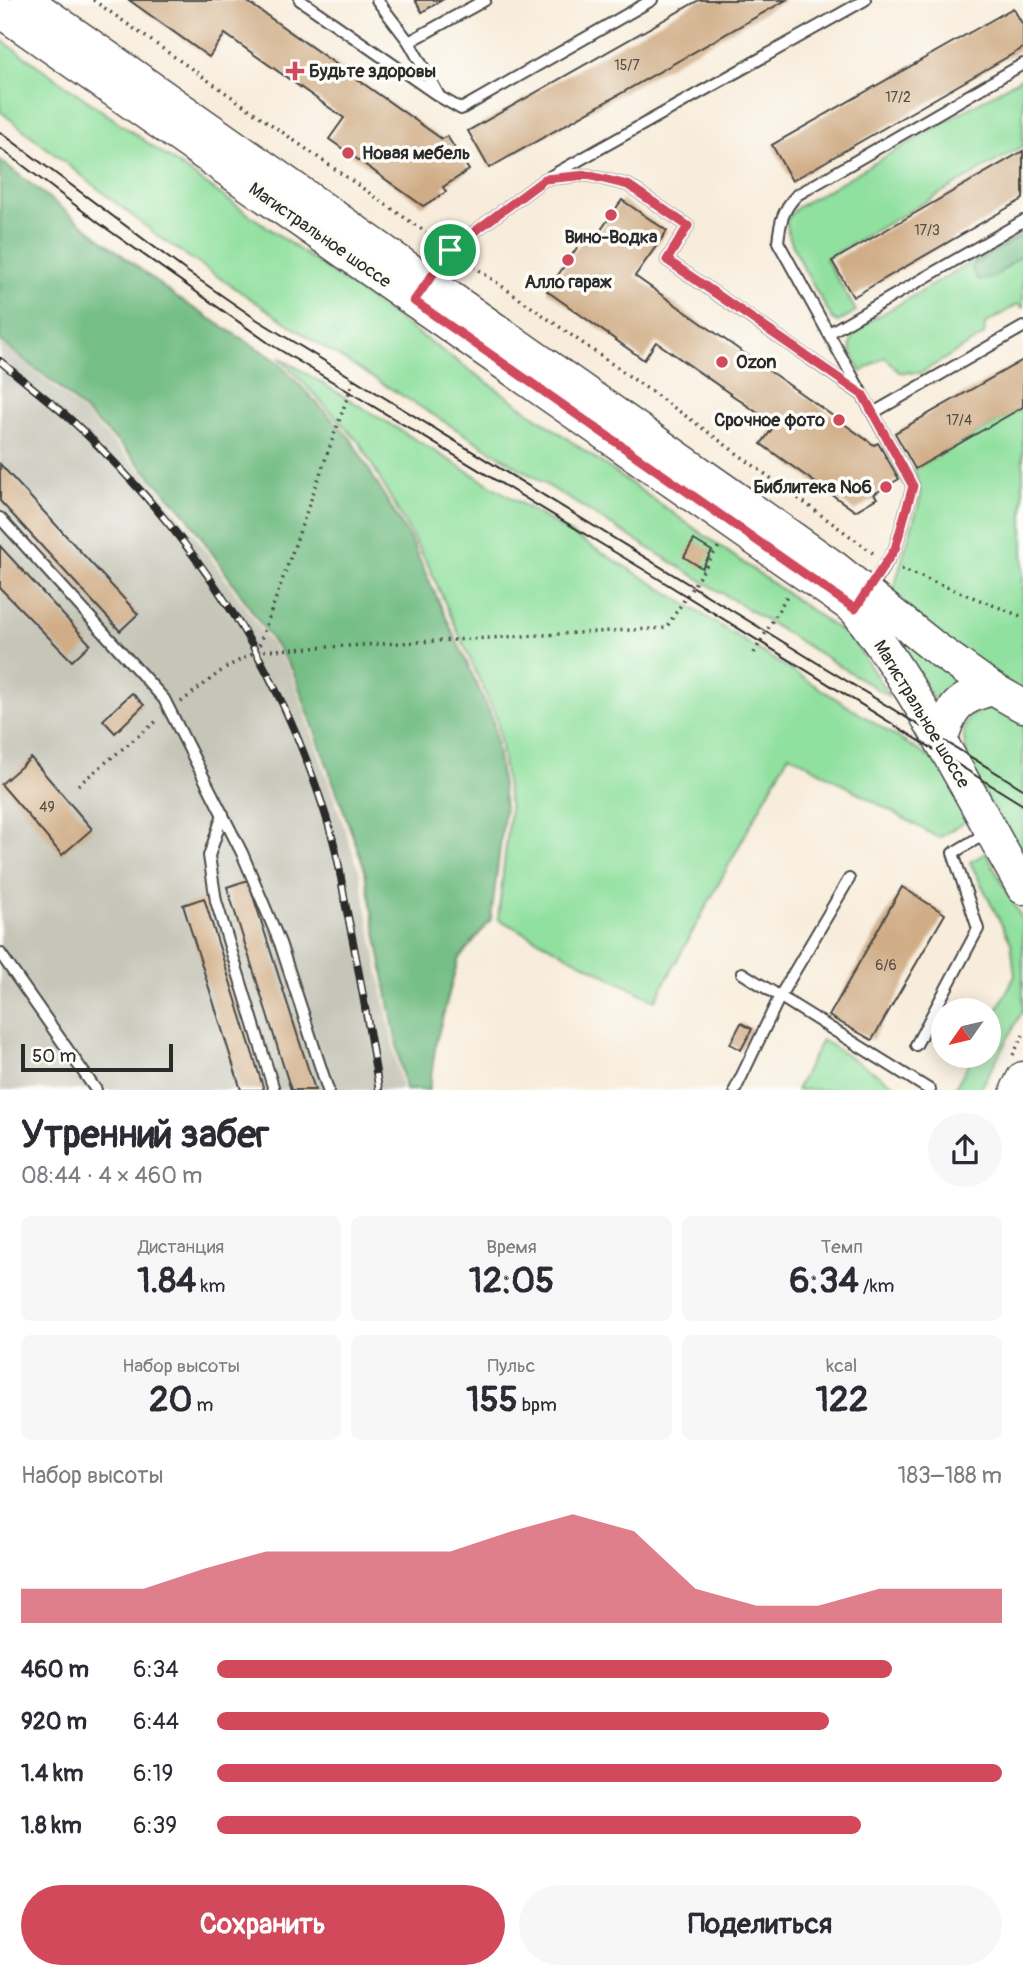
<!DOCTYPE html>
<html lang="ru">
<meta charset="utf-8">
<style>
body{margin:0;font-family:Pangolin,sans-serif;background:#f7f7f7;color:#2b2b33;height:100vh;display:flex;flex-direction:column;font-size:26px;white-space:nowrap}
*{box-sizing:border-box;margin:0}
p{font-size:23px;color:#7c7c81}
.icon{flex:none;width:38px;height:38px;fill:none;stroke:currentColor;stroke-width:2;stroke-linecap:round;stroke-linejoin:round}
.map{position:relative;height:1090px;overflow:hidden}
.side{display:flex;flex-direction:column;background:#fff;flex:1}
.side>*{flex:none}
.needle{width:46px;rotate:236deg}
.controls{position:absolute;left:931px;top:998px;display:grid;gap:14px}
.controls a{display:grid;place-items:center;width:70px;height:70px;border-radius:50%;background:#fff;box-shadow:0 4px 18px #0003;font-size:35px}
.scale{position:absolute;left:21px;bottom:18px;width:152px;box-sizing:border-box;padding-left:7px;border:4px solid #2b2b2b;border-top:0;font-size:19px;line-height:24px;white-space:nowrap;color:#2b2b2b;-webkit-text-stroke:5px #fdfcf7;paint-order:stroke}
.pin{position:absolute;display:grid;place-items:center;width:60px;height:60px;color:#fff;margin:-30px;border:4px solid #fff;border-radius:50%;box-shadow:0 2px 7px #0007}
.round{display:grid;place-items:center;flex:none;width:74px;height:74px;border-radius:37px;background:#f7f7f7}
.overview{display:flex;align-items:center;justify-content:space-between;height:119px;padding:0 21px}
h1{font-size:38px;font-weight:700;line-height:52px}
.stats{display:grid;grid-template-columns:repeat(3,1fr);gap:10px;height:119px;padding:7px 21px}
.stats div{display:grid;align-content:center;border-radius:10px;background:#f7f7f7;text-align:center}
.stats b{font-size:35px;font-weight:700}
.stats small{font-size:19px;font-weight:400}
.stats p{font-size:19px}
.chart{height:196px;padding:14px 21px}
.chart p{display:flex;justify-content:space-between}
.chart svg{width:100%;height:126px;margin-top:7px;fill:#d1495b;opacity:.7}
.cta{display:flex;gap:14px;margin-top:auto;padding:14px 21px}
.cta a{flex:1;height:80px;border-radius:42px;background:#d1495b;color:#fff;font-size:28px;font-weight:700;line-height:80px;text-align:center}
.cta a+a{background:#f7f7f7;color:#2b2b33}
ul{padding:0 21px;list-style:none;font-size:23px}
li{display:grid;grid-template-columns:112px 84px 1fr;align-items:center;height:52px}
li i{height:18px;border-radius:9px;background:#d1495b}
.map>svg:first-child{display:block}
.industrial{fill:#c5c5b8}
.green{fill:#90e09f;stroke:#5e8665;stroke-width:2}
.forest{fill:#74be86;stroke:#507458;stroke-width:2}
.building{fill:#d0ad87}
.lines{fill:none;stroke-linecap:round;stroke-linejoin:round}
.lane-casing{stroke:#4a4846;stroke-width:14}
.secondary-casing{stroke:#4a4846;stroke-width:35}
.path{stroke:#4a4846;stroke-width:3.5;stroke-dasharray:2 5;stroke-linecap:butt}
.lane{stroke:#fff;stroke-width:10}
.secondary{stroke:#fff;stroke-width:32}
.tram{stroke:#2b2b2b;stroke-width:2}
.rail-casing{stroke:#2b2b2b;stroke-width:8}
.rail{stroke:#fdfcf7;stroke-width:5;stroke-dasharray:16;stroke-linecap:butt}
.route-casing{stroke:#fff;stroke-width:14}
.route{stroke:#d1495b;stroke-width:9}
.poi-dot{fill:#d1495b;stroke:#fdfcf7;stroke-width:2.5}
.labels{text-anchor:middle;stroke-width:7;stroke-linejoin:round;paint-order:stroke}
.number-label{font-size:14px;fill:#544c42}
.poi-label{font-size:18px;font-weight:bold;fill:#2b2b2b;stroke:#fdfcf7;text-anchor:start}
.street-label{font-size:18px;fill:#2b2b2b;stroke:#fdfcf7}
</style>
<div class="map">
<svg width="1023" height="1090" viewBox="0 0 1023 1090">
<rect width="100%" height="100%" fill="#fdfcf7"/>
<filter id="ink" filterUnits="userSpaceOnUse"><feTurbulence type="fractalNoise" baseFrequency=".0143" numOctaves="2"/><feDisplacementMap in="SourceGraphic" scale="14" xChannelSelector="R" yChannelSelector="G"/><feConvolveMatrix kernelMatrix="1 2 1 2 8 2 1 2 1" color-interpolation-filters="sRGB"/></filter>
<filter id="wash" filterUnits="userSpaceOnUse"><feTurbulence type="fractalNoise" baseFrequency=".00686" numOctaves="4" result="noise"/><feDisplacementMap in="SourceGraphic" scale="28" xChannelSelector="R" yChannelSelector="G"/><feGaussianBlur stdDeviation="1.57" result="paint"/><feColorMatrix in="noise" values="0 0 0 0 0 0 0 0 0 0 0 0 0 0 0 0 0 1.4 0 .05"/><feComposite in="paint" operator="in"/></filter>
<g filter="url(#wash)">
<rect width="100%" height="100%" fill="#f8eddc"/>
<!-- industrial -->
<polygon class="industrial" points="0,340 85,414 149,479 190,528 291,672 359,870 402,1090 0,1090"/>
<!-- green -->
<g class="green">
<polygon points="0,39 853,640 890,697 312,340 159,237 0,111"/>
<path d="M1023,77V146L826,259L856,311L838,322L832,318C822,300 783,238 787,221C789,215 794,211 798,207Z"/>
<path d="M1023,232V308L1018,304L985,324L984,335L921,373L899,372L885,357L861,372C851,354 844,343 860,327Z"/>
<polygon points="279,357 662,589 941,765 969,819 939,838 789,754 655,1001 498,919 510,810 497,719 429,567 360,443"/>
<polygon points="1023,407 1023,693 911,618 892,594 921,496 915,469"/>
<polygon points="887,626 967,683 940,710"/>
<path d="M986,708L996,710L1023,723V854C1005,826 926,723 986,708Z"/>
<polygon points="986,853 1023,921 1023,1010 980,1090 954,1090 973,1055 989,1055 989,1025 1015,976 1011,943 970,862"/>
<polygon points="822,1040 903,1090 796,1090"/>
</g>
<!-- forest -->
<g class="forest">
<polygon points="0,160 176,297 276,360 351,439 412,543 493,720 505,807 491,919 458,960 436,1042 429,1090 405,1090 364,867 293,671 186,515 125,449 60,388 0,340"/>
<path d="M1023,235V258L1020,257C1006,265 995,282 978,280L972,270L974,264Z"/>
</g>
<g id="blocks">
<!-- building -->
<g class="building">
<polygon points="129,0 245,0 442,139 447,136 469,170 443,187 446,192 423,206 329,139 344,118 225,34 209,57"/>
<polygon points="415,0 442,0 422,12"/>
<polygon points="699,0 786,0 489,168 468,131"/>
<polygon points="1013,8 1023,25 1023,48 792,181 772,145"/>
<polygon points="1023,151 1023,199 853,297 832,261"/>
<polygon points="622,200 667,231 635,276 874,445 878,443 899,479 874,494 877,498 855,511 761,444 775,425 656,342 644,360 547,291 583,239 591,244"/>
<polygon points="1023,360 1023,407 915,469 895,433"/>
<polygon points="0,464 138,614 120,631 0,501"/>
<polygon points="694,540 712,551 702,568 684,557"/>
<polygon points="0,546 90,644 72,661 0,588"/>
<polygon points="132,693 144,705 115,733 103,720"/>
<polygon points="31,758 92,829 62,855 1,784"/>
<polygon points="248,880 315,1090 291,1090 227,887"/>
<polygon points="902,887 945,914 872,1040 829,1016"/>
<polygon points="204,898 264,1090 241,1090 183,905"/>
<polygon points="741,1023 752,1029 741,1050 730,1044"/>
</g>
</g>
</g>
<g filter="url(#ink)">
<use href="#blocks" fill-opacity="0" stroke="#4a4846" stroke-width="2"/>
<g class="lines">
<defs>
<g id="lane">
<polyline points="300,0 440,97 461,109 652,0"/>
<polyline points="377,0 409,42 438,94"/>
<polyline points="409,42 485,0"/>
<polyline points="551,176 865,0"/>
<polyline points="429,278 450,250 545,179 587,175 628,185 688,226 667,260 861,394"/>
<polyline points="829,333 1023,221"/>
<polyline points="873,413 1023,327"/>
<polyline points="0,518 164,699 242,853 280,943 328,1090"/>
<path d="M869,590L895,549L913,486L778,242C780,222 783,209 797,195L1023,64"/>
<polyline points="223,814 209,856 216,901 274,1090"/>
<polyline points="0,953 96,1090"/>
<polyline points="742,973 930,1090"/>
<polyline points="916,1045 978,929 953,853 988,832"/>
<polyline points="735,1090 780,996 849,879"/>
</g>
<g id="secondary">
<polyline points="26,0 834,567 934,647 993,689 1023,706"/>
<path d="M0,11L855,609C921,695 969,794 1023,888"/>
<path d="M941,741C951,707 957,698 993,689"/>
<polyline points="1017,1090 1023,1078"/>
</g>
</defs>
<!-- lane casing -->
<use href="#lane" class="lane-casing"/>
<!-- secondary casing -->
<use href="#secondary" class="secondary-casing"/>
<!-- path -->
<g class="path">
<polyline points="93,0 438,241"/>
<polyline points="462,258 690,419 873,553"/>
<polyline points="901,569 1023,617"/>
<polyline points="257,651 666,628 719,546"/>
<polyline points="754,653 788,594"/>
<polyline points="181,702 225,668 257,651 354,379"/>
<polyline points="78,785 158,720"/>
<polyline points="1013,1055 1023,1035"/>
</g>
<!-- lane -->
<use href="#lane" class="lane"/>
<!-- secondary -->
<use href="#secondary" class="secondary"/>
<!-- tram -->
<g class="tram">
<polyline points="0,132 185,270 256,319 1023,789"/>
<polyline points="0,148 100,224 270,344 646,571 1023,805"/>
</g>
<defs>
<path id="rail" d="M0,361C27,384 56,405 81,429C203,546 287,677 333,840C339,862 342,885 346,907C359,968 369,1029 379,1090"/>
</defs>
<!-- rail casing -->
<use href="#rail" class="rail-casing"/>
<!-- rail -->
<use href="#rail" class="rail"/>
</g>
</g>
<g class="lines" filter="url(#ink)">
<defs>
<polygon id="route" points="587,175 628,185 688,226 667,260 863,395 913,486 895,549 855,609 414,301 450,250 545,179"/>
</defs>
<!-- route casing -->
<use href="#route" class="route-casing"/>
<!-- route -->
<use href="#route" class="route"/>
</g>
<!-- markers -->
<g class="poi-dot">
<path d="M291.5 60.5h7v7h7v7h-7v7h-7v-7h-7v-7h7z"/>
<circle cx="348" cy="153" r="7"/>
<circle cx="611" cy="215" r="7"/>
<circle cx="568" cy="260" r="7"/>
<circle cx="722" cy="362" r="7"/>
<circle cx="839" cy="420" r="7"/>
<circle cx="886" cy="487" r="7"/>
</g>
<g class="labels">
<!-- number labels -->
<g class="number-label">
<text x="627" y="70">15/7</text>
<text x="898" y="102">17/2</text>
<text x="927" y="235">17/3</text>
<text x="959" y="425">17/4</text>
<text x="47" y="812">49</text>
<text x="886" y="970">6/6</text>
</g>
<!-- poi labels -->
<g class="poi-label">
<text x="309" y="77">Будьте здоровы</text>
<text x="362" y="159">Новая мебель</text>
<text x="611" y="243" text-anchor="middle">Вино-Водка</text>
<text x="568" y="288" text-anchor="middle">Алло гараж</text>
<text x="736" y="368">Ozon</text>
<text x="825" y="426" text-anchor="end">Срочное фото</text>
<text x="872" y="493" text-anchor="end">Библитека №6</text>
</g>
<!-- street labels -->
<g class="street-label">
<text transform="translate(320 235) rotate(35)" y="6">Магистральное шоссе</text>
<text transform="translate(922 714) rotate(59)" y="6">Магистральное шоссе</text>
</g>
</g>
</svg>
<div class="controls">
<a><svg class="needle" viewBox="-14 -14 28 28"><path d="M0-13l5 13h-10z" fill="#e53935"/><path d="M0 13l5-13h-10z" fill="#7c7c81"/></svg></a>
</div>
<div class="scale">50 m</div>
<div class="pin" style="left:450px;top:250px;background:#1e9e55"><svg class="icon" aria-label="arrive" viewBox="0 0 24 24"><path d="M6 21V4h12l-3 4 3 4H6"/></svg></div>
</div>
<section class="side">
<div class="overview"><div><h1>Утренний забег</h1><p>08:44 · 4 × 460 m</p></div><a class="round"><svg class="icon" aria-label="share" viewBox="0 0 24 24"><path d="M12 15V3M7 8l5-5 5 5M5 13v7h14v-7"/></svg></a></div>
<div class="stats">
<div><p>Дистанция</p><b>1.84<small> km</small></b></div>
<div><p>Время</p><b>12:05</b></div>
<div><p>Темп</p><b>6:34<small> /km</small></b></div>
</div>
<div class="stats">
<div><p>Набор высоты</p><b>20<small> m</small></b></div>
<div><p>Пульс</p><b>155<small> bpm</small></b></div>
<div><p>kcal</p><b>122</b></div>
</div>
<div class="chart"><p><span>Набор высоты</span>183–188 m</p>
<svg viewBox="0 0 160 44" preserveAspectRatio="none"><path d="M0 44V32L10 32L20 32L30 25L40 19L50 19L60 19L70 19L80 12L90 6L100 12L110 32L120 38L130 38L140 32L150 32L160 32V44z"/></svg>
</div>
<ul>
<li><b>460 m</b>6:34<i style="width:86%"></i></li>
<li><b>920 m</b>6:44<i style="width:78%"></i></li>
<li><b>1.4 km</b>6:19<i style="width:100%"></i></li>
<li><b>1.8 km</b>6:39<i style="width:82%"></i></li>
</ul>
<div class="cta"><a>Сохранить</a><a>Поделиться</a></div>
</section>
